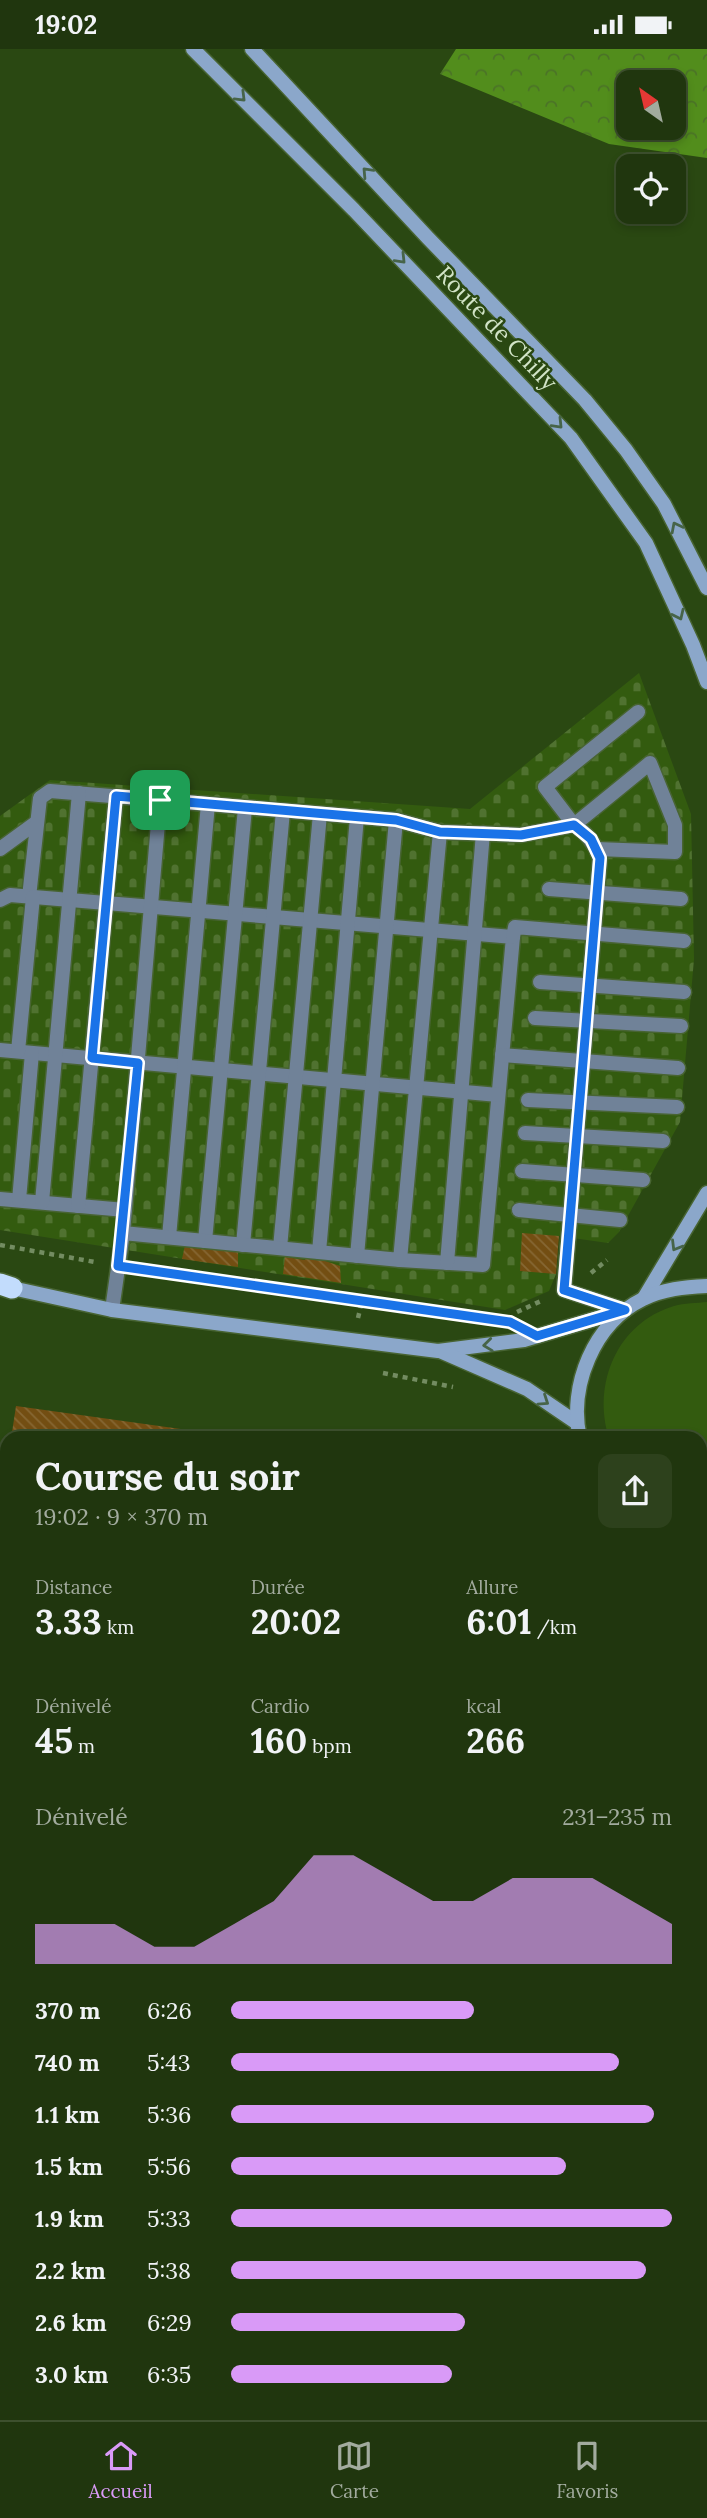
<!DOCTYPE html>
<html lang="fr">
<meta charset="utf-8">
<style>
body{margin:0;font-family:Lora,serif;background:#2d411c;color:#f1f3f6;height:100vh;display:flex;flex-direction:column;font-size:26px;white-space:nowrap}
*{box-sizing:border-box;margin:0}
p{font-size:23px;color:#a2ab9e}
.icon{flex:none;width:38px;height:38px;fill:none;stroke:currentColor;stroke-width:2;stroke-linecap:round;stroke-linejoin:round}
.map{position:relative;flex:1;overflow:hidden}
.drawer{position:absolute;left:0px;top:1382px;width:707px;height:989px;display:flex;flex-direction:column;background:#20360e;border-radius:21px 21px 0 0;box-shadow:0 4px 10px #0003,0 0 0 2px #3d502e}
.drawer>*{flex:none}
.needle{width:46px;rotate:326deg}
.buttons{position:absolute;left:616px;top:21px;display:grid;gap:14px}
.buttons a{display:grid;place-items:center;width:70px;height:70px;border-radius:14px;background:#20360e;box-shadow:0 4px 10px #0003,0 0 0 2px #3d502e;font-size:35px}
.pin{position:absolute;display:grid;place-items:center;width:60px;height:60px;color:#fff;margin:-30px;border-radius:14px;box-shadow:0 4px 10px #0006}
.round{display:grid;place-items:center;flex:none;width:74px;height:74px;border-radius:14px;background:#2d411c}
.summary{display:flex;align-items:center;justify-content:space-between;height:119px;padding:0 35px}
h1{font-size:38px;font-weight:700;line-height:52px}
.stats{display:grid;grid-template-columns:repeat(3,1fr);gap:10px;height:119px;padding:7px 35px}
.stats div{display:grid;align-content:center}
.stats b{font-size:35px;font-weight:700}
.stats small{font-size:19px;font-weight:400}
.stats p{font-size:19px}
.chart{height:196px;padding:14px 35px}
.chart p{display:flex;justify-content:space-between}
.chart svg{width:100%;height:126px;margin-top:7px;fill:#d99af7;opacity:.7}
ul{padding:0 35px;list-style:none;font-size:23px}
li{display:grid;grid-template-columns:112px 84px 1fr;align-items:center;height:52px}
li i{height:18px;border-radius:9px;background:#d99af7}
.status{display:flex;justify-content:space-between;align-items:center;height:49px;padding:0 35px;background:#20360e;direction:ltr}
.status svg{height:19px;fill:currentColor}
.tabs{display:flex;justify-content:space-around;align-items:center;height:98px;border-top:2px solid #3d502e;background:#20360e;font-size:19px;color:#a2ab9e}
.tabs a{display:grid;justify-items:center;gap:4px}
.tabs .current{color:#d99af7}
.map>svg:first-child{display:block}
.green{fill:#335b0f}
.forest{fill:url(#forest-crowns);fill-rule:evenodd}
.cemetery{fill:url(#cemetery-stones)}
.building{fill:url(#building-back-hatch)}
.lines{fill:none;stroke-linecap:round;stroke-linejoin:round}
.lane-casing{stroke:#486433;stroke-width:17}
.street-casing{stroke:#486433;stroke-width:17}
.secondary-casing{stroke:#486433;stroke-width:17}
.highway-casing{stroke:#486433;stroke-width:24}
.path{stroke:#738c61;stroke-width:4.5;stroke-dasharray:5 5;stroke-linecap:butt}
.lane{stroke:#708298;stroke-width:14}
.street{stroke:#708298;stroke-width:14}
.secondary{stroke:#8ba7ca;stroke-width:14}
.highway{stroke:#c2dcfc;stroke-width:21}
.oneway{stroke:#476449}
.route-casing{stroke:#fff;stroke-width:14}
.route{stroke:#1a73e8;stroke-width:9}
.labels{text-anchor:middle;stroke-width:5;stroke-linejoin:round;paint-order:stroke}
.street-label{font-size:23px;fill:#d2e4c7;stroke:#2a4812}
</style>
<div class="status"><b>19:02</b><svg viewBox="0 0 49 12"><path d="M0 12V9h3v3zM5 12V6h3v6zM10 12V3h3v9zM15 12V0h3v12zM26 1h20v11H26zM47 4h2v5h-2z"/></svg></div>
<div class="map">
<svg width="707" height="2371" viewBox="0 0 707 2371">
<defs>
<pattern id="forest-crowns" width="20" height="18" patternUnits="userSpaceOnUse" patternTransform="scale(1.75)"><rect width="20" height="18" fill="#528d1c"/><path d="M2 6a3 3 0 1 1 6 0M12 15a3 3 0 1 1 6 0" fill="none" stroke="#4b7327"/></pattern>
<pattern id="cemetery-stones" width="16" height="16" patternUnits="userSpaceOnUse" patternTransform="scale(1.75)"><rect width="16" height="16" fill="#335b0f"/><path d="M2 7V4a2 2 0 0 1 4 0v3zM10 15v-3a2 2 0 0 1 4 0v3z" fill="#507230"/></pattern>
<pattern id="building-back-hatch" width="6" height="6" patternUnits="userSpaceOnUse" patternTransform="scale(1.75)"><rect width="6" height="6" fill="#734e12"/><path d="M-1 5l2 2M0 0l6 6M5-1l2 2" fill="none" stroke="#866733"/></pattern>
</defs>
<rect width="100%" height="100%" fill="#2a4812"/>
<!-- green -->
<path class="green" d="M707,1253V1453L700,1452V1390L609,1389C592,1335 617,1274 674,1257C684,1254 697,1254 707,1253Z"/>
<!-- forest -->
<g class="forest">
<path d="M456,0H707V109L609,95L440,25ZM628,33H674V79H628Z"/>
<polygon points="0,1984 7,2005 7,2364 106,2364 107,2371 0,2371"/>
</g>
<!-- cemetery -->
<polygon class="cemetery" points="639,624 691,765 694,910 680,1073 619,1183 608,1194 559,1187 556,1225 549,1242 505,1261 0,1181 0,767 50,731 470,760"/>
<!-- building -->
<g class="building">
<polygon points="522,1184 559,1187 556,1225 520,1222"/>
<polygon points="185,1196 238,1203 238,1218 182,1210"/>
<polygon points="305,1203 322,1207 322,1211 340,1217 341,1234 283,1225 285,1208 305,1211"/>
<polygon points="16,1357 195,1382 194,1390 11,1390"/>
<polygon points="6,1422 7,1423 7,1538 0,1537 0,1457"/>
</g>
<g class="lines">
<defs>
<g id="lane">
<path d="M440,783L521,786L574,776C587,784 595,794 600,809L564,1241L625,1261"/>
<polyline points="0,800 37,773"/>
<polyline points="597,800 675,803 675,776 650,714 574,776 545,738 638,663"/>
<polyline points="549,840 681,850"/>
<polyline points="29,848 40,749 50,742 160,751"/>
<polyline points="0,851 10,846 513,888 483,1216 400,1211"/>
<polyline points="513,888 515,878 684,892"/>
<polyline points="540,933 684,943"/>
<polyline points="535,969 681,977"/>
<polyline points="0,1001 498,1046"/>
<polyline points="18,1002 33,848"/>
<polyline points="502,1006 678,1019"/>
<polyline points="528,1051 677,1058"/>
<polyline points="525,1084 663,1092"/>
<polyline points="522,1122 643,1131"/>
<polyline points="0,1150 125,1161"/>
<polyline points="19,1151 32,1004"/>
<polyline points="42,1153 79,744"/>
<polyline points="78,1157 116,747"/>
<polyline points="519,1161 620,1171"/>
<polyline points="169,1188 208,755"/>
<polyline points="205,1192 245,759"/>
<polyline points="243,1196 283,762"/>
<polyline points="280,1199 320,765"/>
<polyline points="319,1203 357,768"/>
<polyline points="357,1207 396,771"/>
<polyline points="447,1214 483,784"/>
<polyline points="112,1261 123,1184 160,751 396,771 440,783 400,1211 123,1184"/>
<polyline points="152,2364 155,2371"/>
</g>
<g id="street">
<polyline points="700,1538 707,1528"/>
<polyline points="700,2339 703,2371"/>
</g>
<g id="secondary">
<polyline points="193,0 354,161 571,389 646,494 693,596 707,633"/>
<polyline points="252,0 428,189 585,351 626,401 664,455 707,539"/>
<polyline points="12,1239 112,1261 438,1302 524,1291 625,1261"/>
<polyline points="644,1249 707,1144"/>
<polyline points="440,1302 527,1340 577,1374"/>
<path d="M580,1390C568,1337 594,1274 643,1250C663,1240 685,1238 707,1237"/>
<polyline points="700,1480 707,1479"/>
</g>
<polyline id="highway" points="0,1235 12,1239"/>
</defs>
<!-- lane casing -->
<use href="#lane" class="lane-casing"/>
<!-- street casing -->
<use href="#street" class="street-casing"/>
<!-- secondary casing -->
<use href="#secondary" class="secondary-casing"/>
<!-- highway casing -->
<use href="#highway" class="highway-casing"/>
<!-- path -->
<g class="path">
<polyline points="0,1196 95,1213"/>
<polyline points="142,1221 473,1269"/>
<polyline points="591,1224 607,1211"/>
<polyline points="517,1263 541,1252"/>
<polyline points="358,1269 362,1252"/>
<polyline points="383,1324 453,1338"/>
</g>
<!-- lane -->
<use href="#lane" class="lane"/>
<!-- street -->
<use href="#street" class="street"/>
<!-- secondary -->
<use href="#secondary" class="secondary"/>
<!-- highway -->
<use href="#highway" class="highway"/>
</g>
<!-- one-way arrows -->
<defs><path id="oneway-chevron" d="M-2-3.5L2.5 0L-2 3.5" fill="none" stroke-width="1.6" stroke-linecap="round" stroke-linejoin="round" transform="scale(1.75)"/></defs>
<g class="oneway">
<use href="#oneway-chevron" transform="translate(241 48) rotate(45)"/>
<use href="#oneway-chevron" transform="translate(367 123) rotate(-133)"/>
<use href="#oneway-chevron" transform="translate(401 210) rotate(46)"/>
<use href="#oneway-chevron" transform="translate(558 375) rotate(46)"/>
<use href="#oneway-chevron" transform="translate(676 478) rotate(-117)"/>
<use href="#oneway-chevron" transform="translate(679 566) rotate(65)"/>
<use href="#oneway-chevron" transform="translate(676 1197) rotate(121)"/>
<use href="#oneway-chevron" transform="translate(488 1296) rotate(173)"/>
<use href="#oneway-chevron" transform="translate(544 1352) rotate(34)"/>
</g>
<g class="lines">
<defs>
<polygon id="route" points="116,747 396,771 440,783 521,786 574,776 591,790 600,809 564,1241 625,1261 537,1287 510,1273 118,1217 138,1014 92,1009"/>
</defs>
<!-- route casing -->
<use href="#route" class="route-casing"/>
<!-- route -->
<use href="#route" class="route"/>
</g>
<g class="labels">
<!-- street labels -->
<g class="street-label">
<text transform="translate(497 279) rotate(46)" y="8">Route de Chilly</text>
</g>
</g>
</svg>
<div class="buttons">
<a><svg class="needle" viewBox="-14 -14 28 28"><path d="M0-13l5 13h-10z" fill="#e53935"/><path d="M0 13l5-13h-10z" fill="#a2ab9e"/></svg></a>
<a><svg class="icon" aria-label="locate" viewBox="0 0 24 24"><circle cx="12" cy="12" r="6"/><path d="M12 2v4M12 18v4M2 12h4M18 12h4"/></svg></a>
</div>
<div class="pin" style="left:160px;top:751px;background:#1e9e55"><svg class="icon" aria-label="arrive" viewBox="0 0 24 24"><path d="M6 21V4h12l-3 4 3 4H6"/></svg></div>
<section class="drawer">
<div class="summary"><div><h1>Course du soir</h1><p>19:02 · 9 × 370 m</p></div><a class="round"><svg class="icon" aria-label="share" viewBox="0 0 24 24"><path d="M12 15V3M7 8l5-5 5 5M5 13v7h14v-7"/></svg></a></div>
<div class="stats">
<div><p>Distance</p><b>3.33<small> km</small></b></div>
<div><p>Durée</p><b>20:02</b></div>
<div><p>Allure</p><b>6:01<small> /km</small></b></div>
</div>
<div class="stats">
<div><p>Dénivelé</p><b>45<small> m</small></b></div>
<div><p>Cardio</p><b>160<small> bpm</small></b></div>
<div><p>kcal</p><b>266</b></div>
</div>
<div class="chart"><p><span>Dénivelé</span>231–235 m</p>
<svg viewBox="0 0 160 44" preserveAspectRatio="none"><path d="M0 44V30L10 30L20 30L30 38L40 38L50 30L60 22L70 6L80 6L90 14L100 22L110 22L120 14L130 14L140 14L150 22L160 30V44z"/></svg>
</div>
<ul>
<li><b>370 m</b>6:26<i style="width:55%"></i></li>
<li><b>740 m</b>5:43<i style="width:88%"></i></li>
<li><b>1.1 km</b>5:36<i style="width:96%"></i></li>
<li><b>1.5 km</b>5:56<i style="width:76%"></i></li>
<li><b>1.9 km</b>5:33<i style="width:100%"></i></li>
<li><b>2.2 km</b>5:38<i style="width:94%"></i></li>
<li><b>2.6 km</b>6:29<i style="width:53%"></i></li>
<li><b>3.0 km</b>6:35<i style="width:50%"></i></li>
</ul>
</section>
</div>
<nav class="tabs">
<a class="current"><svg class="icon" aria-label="home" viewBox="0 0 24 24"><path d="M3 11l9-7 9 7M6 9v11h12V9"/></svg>Accueil</a>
<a><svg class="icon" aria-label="map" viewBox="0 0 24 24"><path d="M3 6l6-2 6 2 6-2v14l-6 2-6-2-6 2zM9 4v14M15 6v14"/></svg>Carte</a>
<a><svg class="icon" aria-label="saved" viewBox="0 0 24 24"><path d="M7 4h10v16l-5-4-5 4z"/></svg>Favoris</a>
</nav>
